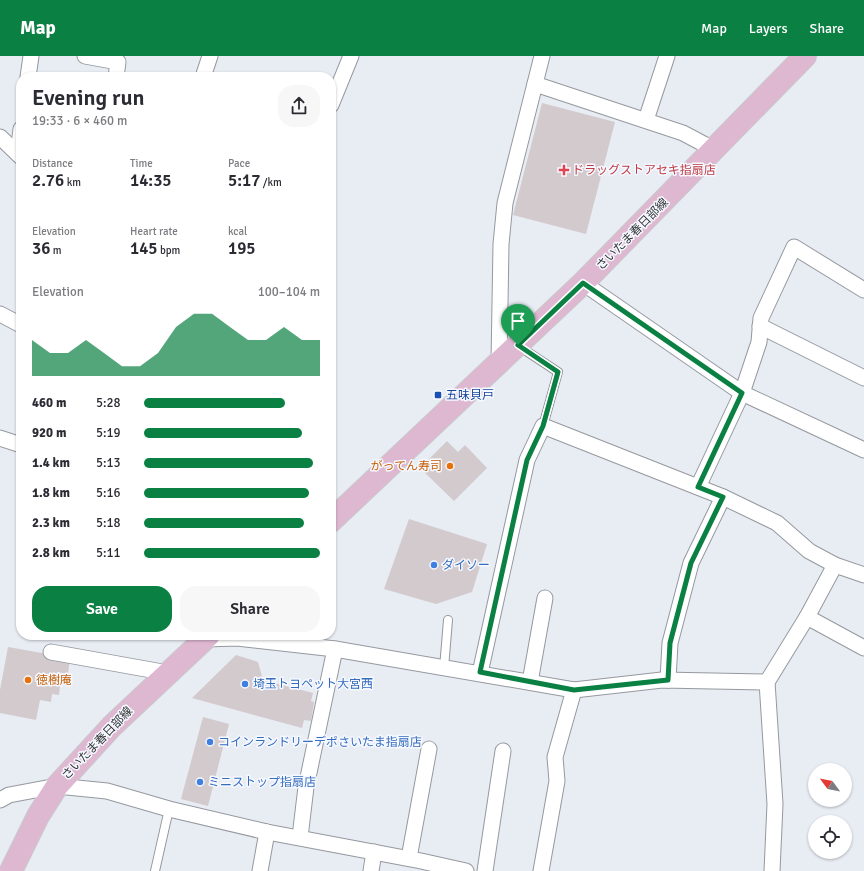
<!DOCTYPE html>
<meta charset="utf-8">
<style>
body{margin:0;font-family:Signika,"Noto Sans JP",sans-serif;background:#f7f7f7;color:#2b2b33;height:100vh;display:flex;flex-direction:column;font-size:15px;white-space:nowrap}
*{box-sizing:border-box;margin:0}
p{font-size:13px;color:#7c7c81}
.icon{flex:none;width:22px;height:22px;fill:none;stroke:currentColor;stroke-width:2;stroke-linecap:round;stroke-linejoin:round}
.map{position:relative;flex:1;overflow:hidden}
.details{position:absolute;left:16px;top:16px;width:320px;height:568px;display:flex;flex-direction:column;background:#fff;border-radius:16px;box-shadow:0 1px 3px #0004}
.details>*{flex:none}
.needle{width:26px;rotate:302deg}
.tools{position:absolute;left:808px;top:707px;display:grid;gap:8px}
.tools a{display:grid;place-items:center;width:44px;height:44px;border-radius:50%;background:#fff;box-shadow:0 1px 3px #0004;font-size:20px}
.pin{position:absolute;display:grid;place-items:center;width:34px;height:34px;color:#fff;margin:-41px -17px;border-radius:50% 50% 50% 0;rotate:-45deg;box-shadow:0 0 4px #0007}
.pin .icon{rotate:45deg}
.round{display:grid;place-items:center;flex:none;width:42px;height:42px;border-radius:16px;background:#f7f7f7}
.headline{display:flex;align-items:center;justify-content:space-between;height:68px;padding:0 16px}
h1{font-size:22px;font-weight:600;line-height:30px}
.stats{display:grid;grid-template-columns:repeat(3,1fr);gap:6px;height:68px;padding:4px 16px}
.stats div{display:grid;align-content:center}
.stats b{font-size:17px;font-weight:600}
.stats small{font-size:11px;font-weight:400}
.stats p{font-size:11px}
.chart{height:112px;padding:8px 16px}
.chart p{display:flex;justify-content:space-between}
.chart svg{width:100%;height:72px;margin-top:4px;fill:#0b8043;opacity:.7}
.action{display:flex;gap:8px;margin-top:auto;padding:8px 16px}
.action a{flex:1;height:46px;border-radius:16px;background:#0b8043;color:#fff;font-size:16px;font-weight:600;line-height:46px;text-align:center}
.action a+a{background:#f7f7f7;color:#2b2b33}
ul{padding:0 16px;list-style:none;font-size:13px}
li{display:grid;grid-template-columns:64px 48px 1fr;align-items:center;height:30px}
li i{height:10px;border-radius:5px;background:#0b8043}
header{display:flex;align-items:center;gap:24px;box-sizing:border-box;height:56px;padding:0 20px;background:#0b8043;color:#fff}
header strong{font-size:19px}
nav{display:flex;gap:22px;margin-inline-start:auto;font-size:14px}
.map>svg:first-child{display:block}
.building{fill:#d3cace}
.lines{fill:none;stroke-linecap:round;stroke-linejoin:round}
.lane-casing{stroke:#95999f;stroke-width:10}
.street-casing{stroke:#95999f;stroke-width:17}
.primary-casing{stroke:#c9caca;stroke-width:24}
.lane{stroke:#fff;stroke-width:8}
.street{stroke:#fff;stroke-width:15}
.primary{stroke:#deb7d1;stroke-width:22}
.route-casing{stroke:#fff;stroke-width:8}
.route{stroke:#0b8043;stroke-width:5}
.health-dot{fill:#e0444e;stroke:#f6f9ff;stroke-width:1.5}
.transit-dot{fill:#1a4fb4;stroke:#f6f9ff;stroke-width:1.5}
.food-dot{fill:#e8710a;stroke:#f6f9ff;stroke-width:1.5}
.shop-dot{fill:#3f7fe0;stroke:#f6f9ff;stroke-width:1.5}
.labels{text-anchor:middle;stroke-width:3;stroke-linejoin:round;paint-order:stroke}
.health-label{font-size:12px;fill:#be3a42;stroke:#f6f9ff;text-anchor:start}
.street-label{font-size:12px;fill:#313335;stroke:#f6f9ff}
.transit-label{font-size:12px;fill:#164399;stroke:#f6f9ff;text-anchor:start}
.food-label{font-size:12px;fill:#c56008;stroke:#f6f9ff;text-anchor:end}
.shop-label{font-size:12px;fill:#366cbe;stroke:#f6f9ff;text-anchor:start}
</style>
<header>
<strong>Map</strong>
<nav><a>Map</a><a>Layers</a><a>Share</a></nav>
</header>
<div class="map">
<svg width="864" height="815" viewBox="0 0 864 815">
<rect width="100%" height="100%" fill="#e8ecf3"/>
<!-- building -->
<g class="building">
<polygon points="542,47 615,66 586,178 513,159"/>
<polygon points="447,385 458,396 465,389 487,412 454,445 420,412"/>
<polygon points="409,463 487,488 472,536 436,548 384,533"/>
<polygon points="8,591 70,602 68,618 57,616 55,629 60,630 59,639 52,638 51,646 40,644 36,664 0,657 0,634"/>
<polygon points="236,599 258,606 263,624 313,637 311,645 314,646 311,665 304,664 302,672 192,642"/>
<polygon points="203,661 229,668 208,750 181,743"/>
</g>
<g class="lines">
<defs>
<g id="lane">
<polyline points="517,289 558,316 543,370"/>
<polyline points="444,612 448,564"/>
<polyline points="155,815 169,753"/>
</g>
<g id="street">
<polyline points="85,0 118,6 116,21"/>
<polyline points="28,21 31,0"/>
<polyline points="203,21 210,0"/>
<polyline points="535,28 683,77 715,94"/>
<polyline points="331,49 351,0"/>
<polyline points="646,64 667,0"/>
<polyline points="0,81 21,101"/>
<polyline points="18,98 21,73"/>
<polyline points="583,227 742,337 864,394"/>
<polyline points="0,258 21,269"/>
<polyline points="760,270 864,322"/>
<polyline points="499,307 501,188 505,147 542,0"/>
<polyline points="0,382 21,389"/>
<polyline points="698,431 742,337 759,286 761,262 794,191 864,234"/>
<polyline points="807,561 864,592"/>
<polyline points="205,583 237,582 335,593 574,634 662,624 767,626 775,748 772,815"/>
<polyline points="51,596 168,617"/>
<polyline points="480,617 527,404 543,370 723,441 777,467 809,495 835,509 864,519"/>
<polyline points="668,624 670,587 691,507 723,441"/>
<polyline points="530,626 545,542"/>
<polyline points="767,626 807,561 835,509"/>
<polyline points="0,744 9,739 57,730 107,735 169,753 267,776 421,805 466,815"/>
<polyline points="300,781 306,731 335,593"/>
<polyline points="409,802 429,693"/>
<polyline points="260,815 267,776"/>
<polyline points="371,815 374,796"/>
<polyline points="485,815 503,695"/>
<polyline points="541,815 557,725 555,701 574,634"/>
</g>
<g id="primary">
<polyline points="331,465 583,227 805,0"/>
<polyline points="11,815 38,760 57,730 112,670 209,579"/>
</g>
</defs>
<!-- lane casing -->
<use href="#lane" class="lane-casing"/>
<!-- street casing -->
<use href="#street" class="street-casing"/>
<!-- primary casing -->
<use href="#primary" class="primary-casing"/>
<!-- lane -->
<use href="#lane" class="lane"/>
<!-- street -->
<use href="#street" class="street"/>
<!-- primary -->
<use href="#primary" class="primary"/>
</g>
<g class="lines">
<defs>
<polygon id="route" points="583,227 742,337 698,431 723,441 691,507 670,587 668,624 574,634 480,616 527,404 543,370 558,316 518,289"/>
</defs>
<!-- route casing -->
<use href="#route" class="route-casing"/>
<!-- route -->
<use href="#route" class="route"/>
</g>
<!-- markers -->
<path class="health-dot" d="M562 108h4v4h4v4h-4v4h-4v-4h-4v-4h4z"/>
<rect class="transit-dot" x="434" y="335" width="8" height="8" rx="2"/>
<g class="food-dot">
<circle cx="450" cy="410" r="4"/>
<circle cx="28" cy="624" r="4"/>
</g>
<g class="shop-dot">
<circle cx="434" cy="509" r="4"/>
<circle cx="245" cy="628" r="4"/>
<circle cx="210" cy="686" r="4"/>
<circle cx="200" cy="726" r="4"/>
</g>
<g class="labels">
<!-- health labels -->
<g class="health-label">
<text x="572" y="118">ドラッグストアセキ指扇店</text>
</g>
<!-- street labels -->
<g class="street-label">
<text transform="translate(632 178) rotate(-45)" y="4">さいたま春日部線</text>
<text transform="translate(97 687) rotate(-46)" y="4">さいたま春日部線</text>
</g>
<!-- transit labels -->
<g class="transit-label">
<text x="446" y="343">五味貝戸</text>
</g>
<!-- food labels -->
<g class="food-label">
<text x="442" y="414">がってん寿司</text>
<text x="36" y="628" text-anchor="start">徳樹庵</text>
</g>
<!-- shop labels -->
<g class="shop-label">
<text x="442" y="513">ダイソー</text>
<text x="253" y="632">埼玉トヨペット大宮西</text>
<text x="218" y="690">コインランドリーデポさいたま指扇店</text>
<text x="208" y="730">ミニストップ指扇店</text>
</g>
</g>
</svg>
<div class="tools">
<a><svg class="needle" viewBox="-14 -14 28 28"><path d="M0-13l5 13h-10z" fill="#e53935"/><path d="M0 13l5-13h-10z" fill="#7c7c81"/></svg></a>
<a><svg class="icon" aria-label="locate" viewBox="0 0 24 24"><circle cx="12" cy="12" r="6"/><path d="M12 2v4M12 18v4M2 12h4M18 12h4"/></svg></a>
</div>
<div class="pin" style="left:518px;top:289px;background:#1e9e55"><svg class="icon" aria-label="arrive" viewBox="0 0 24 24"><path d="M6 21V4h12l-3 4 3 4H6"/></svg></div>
<section class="details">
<div class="headline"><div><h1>Evening run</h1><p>19:33 · 6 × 460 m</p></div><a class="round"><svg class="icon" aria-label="share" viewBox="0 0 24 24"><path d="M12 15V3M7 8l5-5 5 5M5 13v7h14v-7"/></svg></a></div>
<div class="stats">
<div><p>Distance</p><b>2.76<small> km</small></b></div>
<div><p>Time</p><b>14:35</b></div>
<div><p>Pace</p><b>5:17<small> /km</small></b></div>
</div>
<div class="stats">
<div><p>Elevation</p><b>36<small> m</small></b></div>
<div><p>Heart rate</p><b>145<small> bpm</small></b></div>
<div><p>kcal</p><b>195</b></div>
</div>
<div class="chart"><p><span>Elevation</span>100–104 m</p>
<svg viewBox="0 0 160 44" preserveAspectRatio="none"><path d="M0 44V22L10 30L20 30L30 22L40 30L50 38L60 38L70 30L80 14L90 6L100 6L110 14L120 22L130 22L140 14L150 22L160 22V44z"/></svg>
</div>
<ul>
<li><b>460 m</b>5:28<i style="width:80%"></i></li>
<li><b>920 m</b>5:19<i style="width:90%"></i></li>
<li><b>1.4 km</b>5:13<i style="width:96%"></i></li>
<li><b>1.8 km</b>5:16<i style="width:94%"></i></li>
<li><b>2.3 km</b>5:18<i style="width:91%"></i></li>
<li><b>2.8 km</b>5:11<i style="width:100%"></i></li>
</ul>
<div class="action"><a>Save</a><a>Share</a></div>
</section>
</div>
